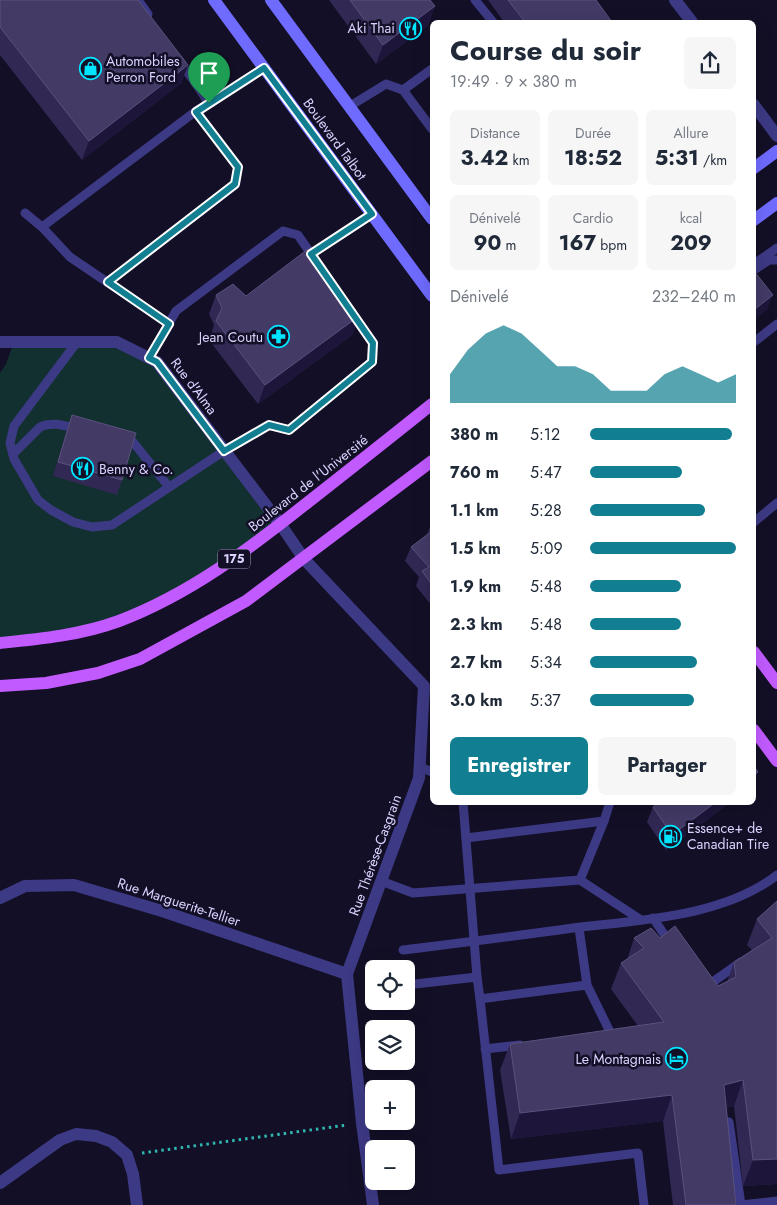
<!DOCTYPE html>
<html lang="fr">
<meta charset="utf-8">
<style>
body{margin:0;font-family:Jost,sans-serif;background:#f6f6f7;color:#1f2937;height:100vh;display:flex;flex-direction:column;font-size:19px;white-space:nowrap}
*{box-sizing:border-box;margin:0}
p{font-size:16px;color:#747a83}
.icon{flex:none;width:28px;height:28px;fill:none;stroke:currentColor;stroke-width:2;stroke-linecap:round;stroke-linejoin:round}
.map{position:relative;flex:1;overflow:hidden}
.drawer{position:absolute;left:430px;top:20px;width:326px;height:785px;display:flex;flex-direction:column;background:#fff;border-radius:8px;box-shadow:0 5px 20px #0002}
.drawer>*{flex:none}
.fabs{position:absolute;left:365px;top:960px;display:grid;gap:10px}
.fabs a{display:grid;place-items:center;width:50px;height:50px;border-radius:8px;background:#fff;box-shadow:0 5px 20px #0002;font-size:25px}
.pin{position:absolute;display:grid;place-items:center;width:42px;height:42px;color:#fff;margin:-51px -21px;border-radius:50% 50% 50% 0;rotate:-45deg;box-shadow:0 0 5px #0007}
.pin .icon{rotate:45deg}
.round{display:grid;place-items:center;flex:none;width:52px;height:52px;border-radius:8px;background:#f6f6f7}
.headline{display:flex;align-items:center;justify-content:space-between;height:85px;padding:0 20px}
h1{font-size:28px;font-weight:700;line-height:38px}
.metrics{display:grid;grid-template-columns:repeat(3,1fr);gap:8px;height:85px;padding:5px 20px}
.metrics div{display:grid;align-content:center;border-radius:8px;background:#f6f6f7;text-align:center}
.metrics b{font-size:21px;font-weight:700}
.metrics small{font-size:14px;font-weight:400}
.metrics p{font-size:14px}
.chart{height:140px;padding:10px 20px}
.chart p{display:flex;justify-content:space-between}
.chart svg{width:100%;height:90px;margin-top:5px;fill:#117e91;opacity:.7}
.cta{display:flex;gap:10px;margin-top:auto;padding:10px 20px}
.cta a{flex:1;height:58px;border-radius:8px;background:#117e91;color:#fff;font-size:20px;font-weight:700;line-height:58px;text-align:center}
.cta a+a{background:#f6f6f7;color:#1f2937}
ul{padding:0 20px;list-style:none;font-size:16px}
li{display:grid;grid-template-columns:80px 60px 1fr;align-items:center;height:38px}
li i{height:12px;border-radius:6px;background:#117e91}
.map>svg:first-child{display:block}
.green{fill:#12302f}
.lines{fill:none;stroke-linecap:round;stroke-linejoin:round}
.path{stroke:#2fb8b0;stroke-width:3;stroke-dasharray:2.5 4;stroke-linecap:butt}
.lane{stroke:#3d3a85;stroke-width:9}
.street{stroke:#3d3a85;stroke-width:12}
.secondary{stroke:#6f6bff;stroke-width:12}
.primary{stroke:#c25bff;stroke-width:12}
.wall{fill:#312854}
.shaded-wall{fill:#1d163a}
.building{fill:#433a66;stroke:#5a527e}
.route-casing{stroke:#fff;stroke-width:10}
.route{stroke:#117e91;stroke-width:6}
.labels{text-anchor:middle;stroke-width:5;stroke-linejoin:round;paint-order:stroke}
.shield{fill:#130f26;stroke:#9e99be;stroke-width:1}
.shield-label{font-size:12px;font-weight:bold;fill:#d9d4ff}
.poi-label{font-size:14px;fill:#d9d4ff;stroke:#130f26;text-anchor:end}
.street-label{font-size:14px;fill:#d9d4ff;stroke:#130f26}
</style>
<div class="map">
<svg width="777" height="1205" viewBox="0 0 777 1205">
<rect width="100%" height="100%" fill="#130f26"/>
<!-- green -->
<polygon class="green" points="14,342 117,342 157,362 281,525 231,561 118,621 0,643 0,373 6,364"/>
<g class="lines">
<!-- path -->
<polyline class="path" points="142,1153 347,1125"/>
<!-- lane -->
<g class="lane">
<polyline points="138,0 148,14"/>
<polyline points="475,0 493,22"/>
<polyline points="179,60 209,103"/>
<polyline points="432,69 403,90 432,129"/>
<polyline points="350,106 386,84 403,90"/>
<polyline points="196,111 264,68"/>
<polyline points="25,213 42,227 70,257 169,324"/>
<polyline points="42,227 196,111 238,167 235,185 108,282"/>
<polyline points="317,262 311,254 372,214"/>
<polyline points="754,264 777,248"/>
<polyline points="754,270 769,260 777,260"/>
<polyline points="77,342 14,426 10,443 14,459 38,500 51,510 73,522 92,527 112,525 224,451 269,425 289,430 372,362 373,343 351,311"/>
<polyline points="754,342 777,324"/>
<polyline points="149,358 176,311 283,231 298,235 311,254"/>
<polyline points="122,440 133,442 169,487"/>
<path d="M13,454L40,427C53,421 65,426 78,429"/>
<polyline points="754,522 777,503"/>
<polyline points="420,767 432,772"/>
<polyline points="463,802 477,977"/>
<polyline points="466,838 604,821 610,802"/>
<polyline points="580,880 641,920"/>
<polyline points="381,881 413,893 580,880 604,821"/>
<polyline points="653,918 670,943"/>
<path d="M403,950C459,943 516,936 573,928C639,920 723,917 777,875"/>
<polyline points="406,985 477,977 480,999 587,985 579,928"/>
<polyline points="587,985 611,1034 604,1035"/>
<polyline points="707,986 741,962"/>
<polyline points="480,999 499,1170 638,1153 644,1205"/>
<polyline points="485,1049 520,1045"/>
<polyline points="729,1122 741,1205"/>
<polyline points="741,1205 777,1201"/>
</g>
<!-- street -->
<g class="street">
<polyline points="675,0 692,22"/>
<polyline points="754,105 777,136"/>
<polyline points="0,342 117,342 157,362 281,525 304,559 424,686 419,778 347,974 362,1123 373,1205"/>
<polyline points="0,898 25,886 74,885 162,911 347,974"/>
<polyline points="0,1183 60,1140 76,1134 96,1136 112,1142 127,1155 133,1174 137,1205"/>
</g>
<!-- secondary -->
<g class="secondary">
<polyline points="214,0 432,296"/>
<polyline points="271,0 432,219"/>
<polyline points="754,168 777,151"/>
<polyline points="754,220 777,203"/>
</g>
<!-- primary -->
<g class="primary">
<path d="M0,643C40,639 81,635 119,621C190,594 249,549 307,503C349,470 391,437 432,404"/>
<polyline points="754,652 777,683"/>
<polyline points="0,686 46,683 98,673 140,659 246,601 432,461"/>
<polyline points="754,730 777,761"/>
</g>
</g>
<!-- wall -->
<g class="wall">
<polygon points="0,0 188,65 181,83 82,160 0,55"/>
<polygon points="329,0 430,0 435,6 428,25 376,64"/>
<polygon points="488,0 596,0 612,22 504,22"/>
<polygon points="216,295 246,296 359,316 352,335 258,404 209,340 214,325 209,314"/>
<polygon points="72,415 122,480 117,495 53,476 67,429"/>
<polygon points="432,520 432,606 416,586 419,577 405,561 411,547 427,535"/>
<polygon points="731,802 666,850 647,822 653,807"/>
<polygon points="777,901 777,1184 743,1186 734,1106 726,1108 736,1205 673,1205 663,1121 511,1139 500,1070 510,1044 638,1026 611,989 621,963 627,960 634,938 660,938 718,986 727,982 734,962 752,950 747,945 757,919"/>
</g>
<!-- shaded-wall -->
<g class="shaded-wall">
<polygon points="435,6 428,25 376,64 383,45"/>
<polygon points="188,65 181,83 82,160 89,141"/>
<polygon points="773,295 767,310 754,320 754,310"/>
<polygon points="359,316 352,335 258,404 265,385"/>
<polygon points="758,772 754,783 754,775"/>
<polygon points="716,802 731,802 666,850 672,835"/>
<polygon points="743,1080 734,1106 714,1111 724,1085"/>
<polygon points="672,1095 663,1121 511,1139 520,1113"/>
<polygon points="777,1159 777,1184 743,1186 753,1160"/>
</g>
<!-- building -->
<g class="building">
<polygon points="0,0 138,0 188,65 89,141 0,27"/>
<polygon points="350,0 430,0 435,6 383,45"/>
<polygon points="508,0 596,0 612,22 525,22"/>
<polygon points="308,249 359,316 265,385 216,321 222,308 216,295 233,284 246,296"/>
<polygon points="754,271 773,295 754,310"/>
<polygon points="72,415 136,433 122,480 58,462"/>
<polygon points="432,531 432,585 422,571 429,567 411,547"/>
<polygon points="754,766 758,772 754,775"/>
<polygon points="659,802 716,802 672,835 653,807"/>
<polygon points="777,901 777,1159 753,1160 743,1080 724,1085 736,1205 686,1205 672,1095 520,1113 510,1044 664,1022 621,963 644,948 634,938 651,928 660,938 675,926 718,986 736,977 734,962 772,938 757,919"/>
</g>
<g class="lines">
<defs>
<polygon id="route" points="264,68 372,214 311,254 373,343 372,362 289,430 269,425 224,451 157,362 149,358 169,324 108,282 235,184 238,167 196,112"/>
</defs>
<!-- route casing -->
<use href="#route" class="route-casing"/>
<!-- route -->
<use href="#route" class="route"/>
</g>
<!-- icons -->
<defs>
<symbol id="restaurant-ring" viewBox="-11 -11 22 22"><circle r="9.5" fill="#130f26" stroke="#00e5ff" stroke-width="1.5"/><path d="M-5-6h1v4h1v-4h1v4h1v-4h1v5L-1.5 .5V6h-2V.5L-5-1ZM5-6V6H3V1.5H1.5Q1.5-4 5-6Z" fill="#00e5ff"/></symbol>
<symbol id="shop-ring" viewBox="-11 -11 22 22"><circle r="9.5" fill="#130f26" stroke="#00e5ff" stroke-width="1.5"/><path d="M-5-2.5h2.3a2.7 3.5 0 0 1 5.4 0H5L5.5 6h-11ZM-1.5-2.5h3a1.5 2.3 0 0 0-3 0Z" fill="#00e5ff"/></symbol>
<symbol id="pharmacy-ring" viewBox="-11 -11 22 22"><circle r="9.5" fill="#130f26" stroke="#00e5ff" stroke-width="1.5"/><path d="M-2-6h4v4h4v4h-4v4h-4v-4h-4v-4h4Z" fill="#00e5ff"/></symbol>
<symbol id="fuel-ring" viewBox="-11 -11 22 22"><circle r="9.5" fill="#130f26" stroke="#00e5ff" stroke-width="1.5"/><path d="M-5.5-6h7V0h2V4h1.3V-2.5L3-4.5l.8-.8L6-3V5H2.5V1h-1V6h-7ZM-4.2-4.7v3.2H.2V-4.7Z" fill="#00e5ff"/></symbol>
<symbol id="hotel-ring" viewBox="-11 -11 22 22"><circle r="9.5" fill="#130f26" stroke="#00e5ff" stroke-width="1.5"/><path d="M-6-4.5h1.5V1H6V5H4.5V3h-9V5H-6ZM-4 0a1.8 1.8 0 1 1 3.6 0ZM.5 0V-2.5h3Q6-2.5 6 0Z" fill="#00e5ff"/></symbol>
</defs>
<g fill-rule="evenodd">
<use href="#restaurant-ring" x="398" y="16" width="25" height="25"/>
<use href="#shop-ring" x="78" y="56" width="25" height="25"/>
<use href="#pharmacy-ring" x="266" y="324" width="25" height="25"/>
<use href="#restaurant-ring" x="70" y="456" width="25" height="25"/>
<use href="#fuel-ring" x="658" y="824" width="25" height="25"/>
<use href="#hotel-ring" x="664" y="1046" width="25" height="25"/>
</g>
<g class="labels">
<!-- shield labels -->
<rect class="shield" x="218" y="549.5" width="32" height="19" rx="4"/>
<g class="shield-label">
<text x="234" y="563">175</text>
</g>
<!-- poi labels -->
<g class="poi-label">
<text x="395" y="33">Aki Thai</text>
<text x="106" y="66" text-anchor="start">Automobiles<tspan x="106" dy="16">Perron Ford</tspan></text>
<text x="263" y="342">Jean Coutu</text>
<text x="99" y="474" text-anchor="start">Benny &amp; Co.</text>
<text x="687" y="833" text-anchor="start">Essence+ de<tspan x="687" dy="16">Canadian Tire</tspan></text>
<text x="661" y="1064">Le Montagnais</text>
</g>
<!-- street labels -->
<g class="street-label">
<text transform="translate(335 139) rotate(54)" y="5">Boulevard Talbot</text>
<text transform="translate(194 386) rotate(53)" y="5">Rue d'Alma</text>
<text transform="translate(308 483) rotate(-38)" y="5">Boulevard de l'Université</text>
<text transform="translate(375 855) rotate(-70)" y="5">Rue Thérèse-Casgrain</text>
<text transform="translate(179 902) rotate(18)" y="5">Rue Marguerite-Tellier</text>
</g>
</g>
</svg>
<div class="fabs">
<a><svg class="icon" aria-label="locate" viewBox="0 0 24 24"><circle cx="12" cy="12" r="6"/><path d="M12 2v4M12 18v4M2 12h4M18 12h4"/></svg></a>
<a><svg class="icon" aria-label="layers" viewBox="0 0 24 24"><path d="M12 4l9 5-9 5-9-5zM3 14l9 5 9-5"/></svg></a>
<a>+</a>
<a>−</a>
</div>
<div class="pin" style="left:209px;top:103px;background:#1e9e55"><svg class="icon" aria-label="arrive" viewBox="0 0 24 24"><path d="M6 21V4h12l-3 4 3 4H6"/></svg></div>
<section class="drawer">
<div class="headline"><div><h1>Course du soir</h1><p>19:49 · 9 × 380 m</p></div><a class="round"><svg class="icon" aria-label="share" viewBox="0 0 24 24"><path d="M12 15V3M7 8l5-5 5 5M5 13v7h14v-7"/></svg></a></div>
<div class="metrics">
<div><p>Distance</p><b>3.42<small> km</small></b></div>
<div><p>Durée</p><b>18:52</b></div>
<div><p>Allure</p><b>5:31<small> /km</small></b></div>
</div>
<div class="metrics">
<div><p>Dénivelé</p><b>90<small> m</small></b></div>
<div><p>Cardio</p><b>167<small> bpm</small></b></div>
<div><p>kcal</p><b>209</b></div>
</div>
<div class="chart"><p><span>Dénivelé</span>232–240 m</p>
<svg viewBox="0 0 160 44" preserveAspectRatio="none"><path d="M0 44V30L10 18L20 10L30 6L40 10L50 18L60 26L70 26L80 30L90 38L100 38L110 38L120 30L130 26L140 30L150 34L160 30V44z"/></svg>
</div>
<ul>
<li><b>380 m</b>5:12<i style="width:97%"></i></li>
<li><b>760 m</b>5:47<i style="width:63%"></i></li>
<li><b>1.1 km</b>5:28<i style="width:79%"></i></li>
<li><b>1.5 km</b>5:09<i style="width:100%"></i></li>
<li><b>1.9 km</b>5:48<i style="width:62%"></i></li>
<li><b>2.3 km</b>5:48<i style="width:62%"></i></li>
<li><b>2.7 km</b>5:34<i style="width:73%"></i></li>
<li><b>3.0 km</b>5:37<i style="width:71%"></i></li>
</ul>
<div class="cta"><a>Enregistrer</a><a>Partager</a></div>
</section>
</div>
